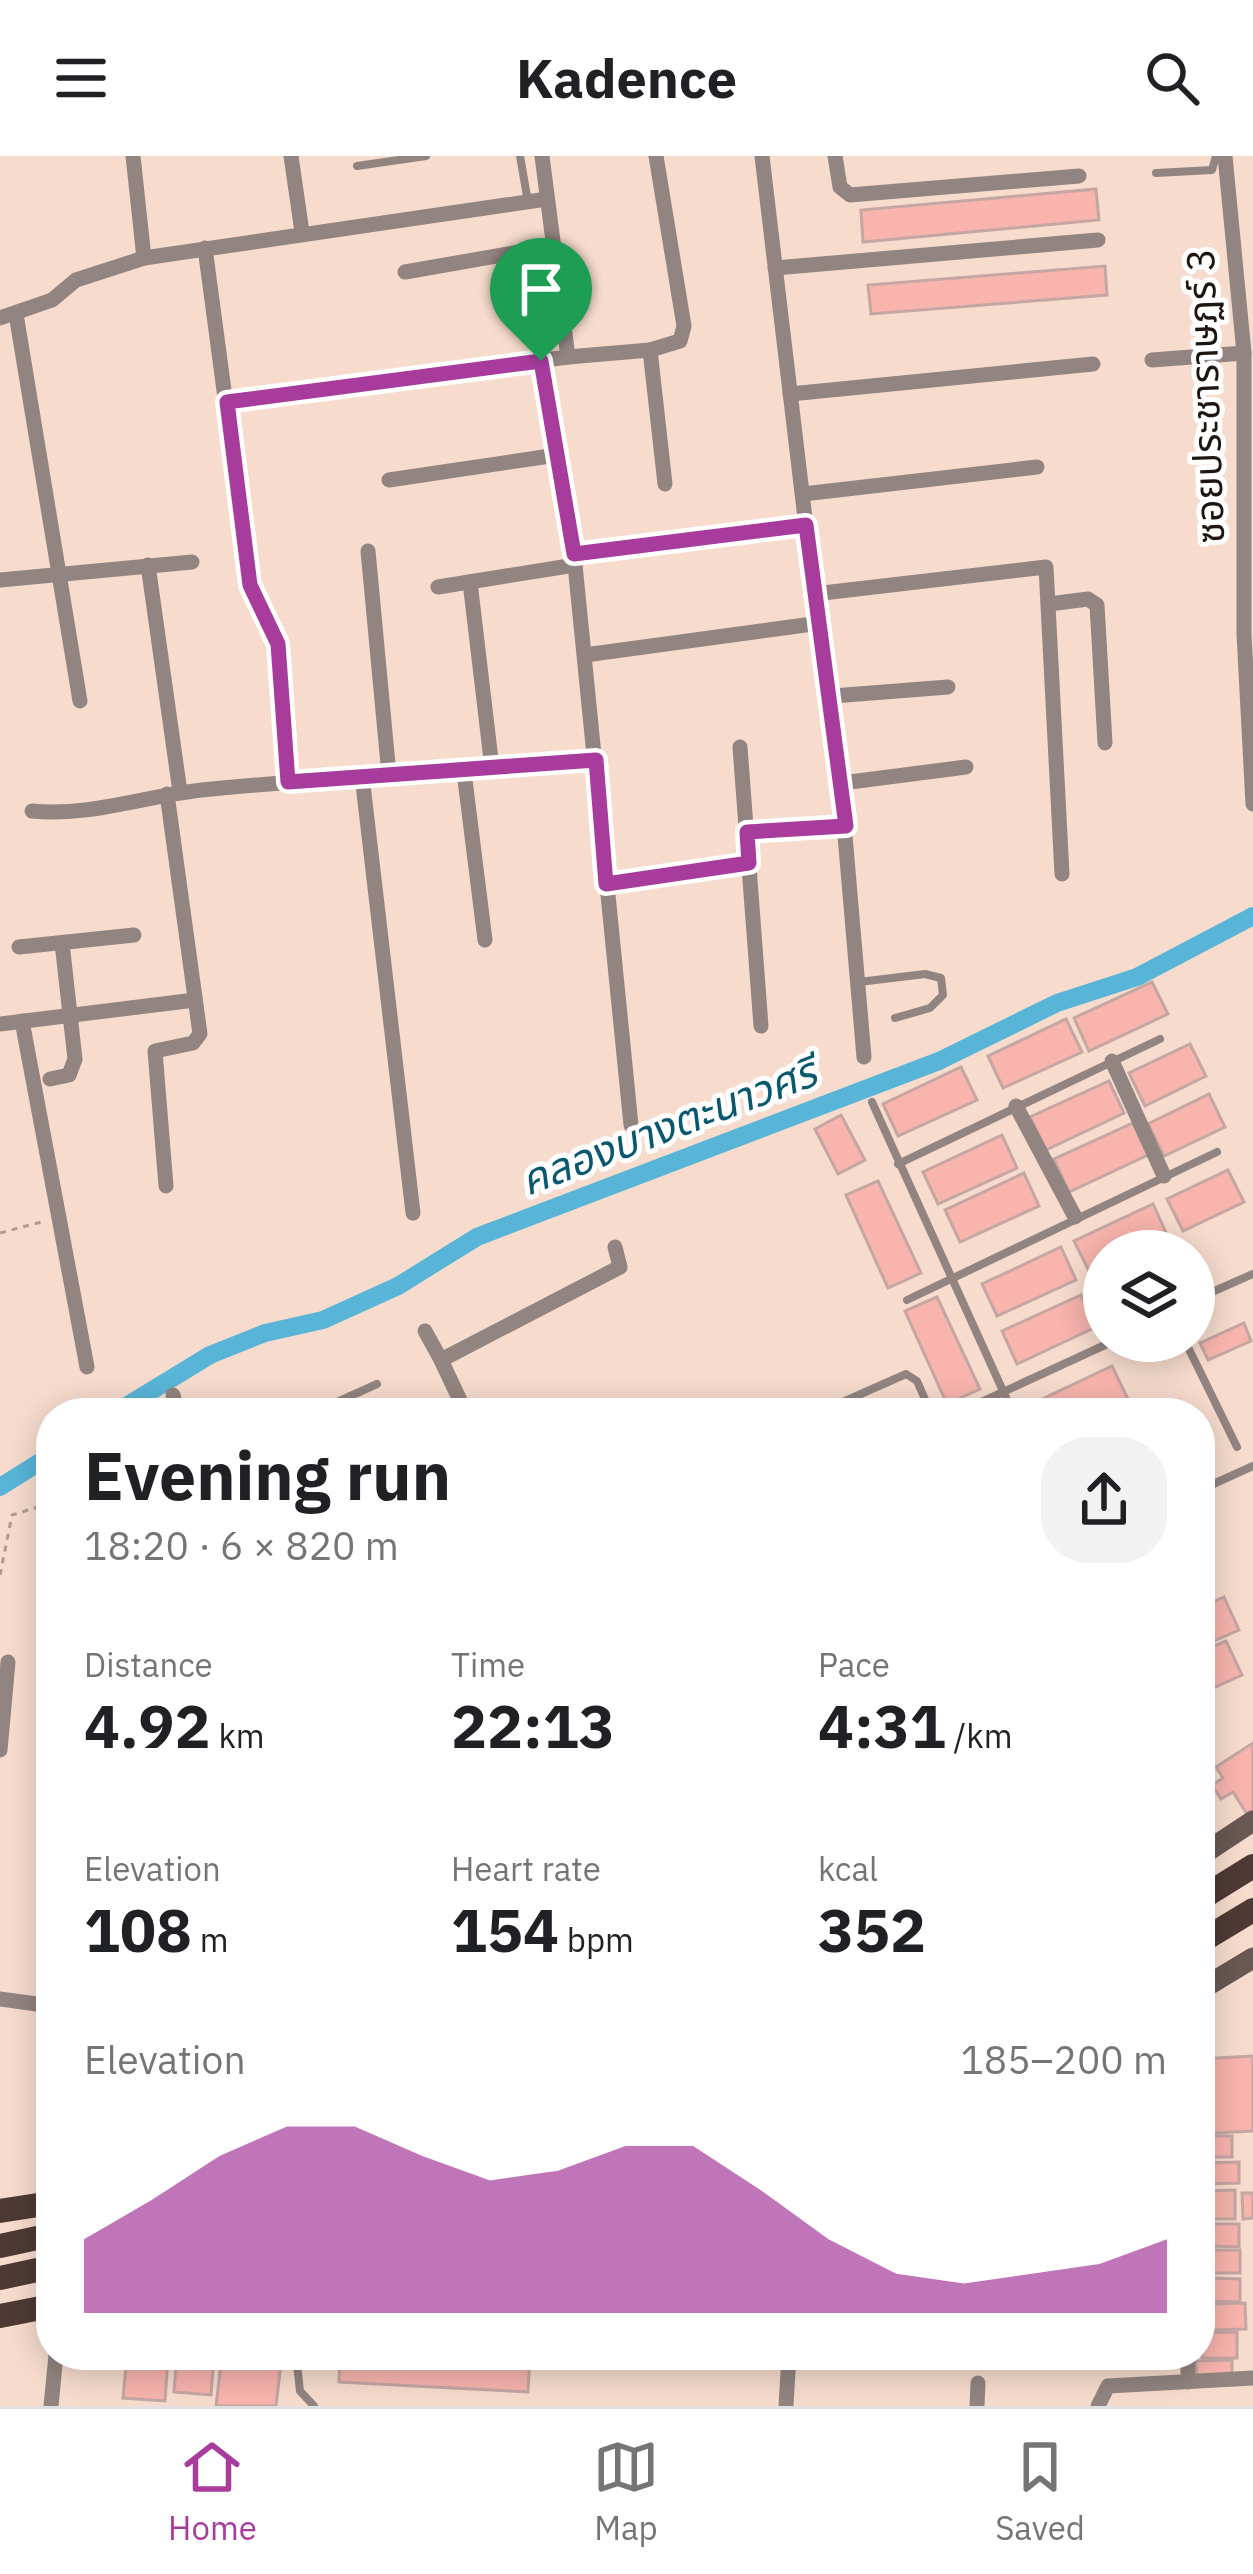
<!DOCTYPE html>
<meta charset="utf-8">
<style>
body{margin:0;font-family:"IBM Plex Sans","Noto Sans Thai",sans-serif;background:#f2f2f2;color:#202124;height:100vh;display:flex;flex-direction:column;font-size:45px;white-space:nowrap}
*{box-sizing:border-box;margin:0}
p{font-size:39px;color:#757577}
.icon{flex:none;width:66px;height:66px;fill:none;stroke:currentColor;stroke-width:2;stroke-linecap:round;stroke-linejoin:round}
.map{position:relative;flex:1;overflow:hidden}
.side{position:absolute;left:36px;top:1242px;width:1179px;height:972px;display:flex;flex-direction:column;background:#fff;border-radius:48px;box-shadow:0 6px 30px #0003}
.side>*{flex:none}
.tools{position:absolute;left:1083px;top:1074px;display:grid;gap:24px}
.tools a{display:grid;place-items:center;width:132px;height:132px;border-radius:50%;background:#fff;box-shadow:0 6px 30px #0003;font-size:60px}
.pin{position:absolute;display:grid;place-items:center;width:102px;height:102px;color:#fff;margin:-123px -51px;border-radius:50% 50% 50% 0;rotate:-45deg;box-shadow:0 0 12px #0007}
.pin .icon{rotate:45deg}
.round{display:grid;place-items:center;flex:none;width:126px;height:126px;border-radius:48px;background:#f2f2f2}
.overview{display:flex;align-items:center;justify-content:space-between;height:204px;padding:0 48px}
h1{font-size:66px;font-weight:700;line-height:90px}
.figures{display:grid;grid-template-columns:repeat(3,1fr);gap:18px;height:204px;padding:12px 48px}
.figures div{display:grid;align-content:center}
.figures b{font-size:60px;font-weight:700}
.figures small{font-size:33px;font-weight:400}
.figures p{font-size:33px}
.chart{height:336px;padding:24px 48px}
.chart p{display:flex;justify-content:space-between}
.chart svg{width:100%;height:216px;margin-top:12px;fill:#a83c9c;opacity:.7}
header{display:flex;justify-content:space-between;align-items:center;height:156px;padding:0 48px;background:#fff;font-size:54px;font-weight:700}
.tabs{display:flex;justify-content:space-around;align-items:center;height:168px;border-top:3px solid #e0e0e0;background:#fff;font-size:33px;color:#757577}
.tabs a{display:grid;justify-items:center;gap:6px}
.tabs .active{color:#a83c9c}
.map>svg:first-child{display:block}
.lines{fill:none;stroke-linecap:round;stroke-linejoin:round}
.canal{stroke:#59b5d7;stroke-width:18}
.building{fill:#f8b4ad;stroke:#c4a6a3;stroke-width:3}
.path{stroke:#b09b8f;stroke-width:3;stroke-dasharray:6 6;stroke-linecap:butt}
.service{stroke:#918481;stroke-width:8}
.minor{stroke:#918481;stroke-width:15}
.secondary{stroke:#695854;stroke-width:21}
.primary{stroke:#4e3935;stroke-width:24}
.route-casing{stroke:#fff;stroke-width:24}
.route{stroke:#a83c9c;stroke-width:15}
.labels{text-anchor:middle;stroke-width:10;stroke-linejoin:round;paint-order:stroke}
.street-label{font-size:39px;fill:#1e1510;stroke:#fff}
.water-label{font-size:42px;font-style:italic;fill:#09586f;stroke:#fff}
</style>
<header><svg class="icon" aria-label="menu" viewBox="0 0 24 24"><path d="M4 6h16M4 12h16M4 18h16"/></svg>Kadence<svg class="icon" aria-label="search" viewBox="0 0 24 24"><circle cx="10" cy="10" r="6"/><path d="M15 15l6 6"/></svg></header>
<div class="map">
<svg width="1253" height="2250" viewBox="0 0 1253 2250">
<rect width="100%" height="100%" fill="#f7dccd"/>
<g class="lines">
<!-- canal -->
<g class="canal">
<polyline points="115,1257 210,1199 265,1177 323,1164 398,1130 477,1081 939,905 1057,847 1137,821 1253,760"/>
<polyline points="0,1331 51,1299"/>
</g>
</g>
<!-- building -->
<g class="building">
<polygon points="1096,33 1099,64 863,86 861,54"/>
<polygon points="1105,110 1107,139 871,158 868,129"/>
<polygon points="1152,826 1168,858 1089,895 1074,862"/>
<polygon points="1066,863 1082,896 1003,932 988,900"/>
<polygon points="1190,888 1206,920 1145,950 1129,917"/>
<polygon points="961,911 977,944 898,980 883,948"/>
<polygon points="1109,925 1124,957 1046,994 1030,961"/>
<polygon points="1209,938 1225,971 1164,1000 1148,968"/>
<polygon points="841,959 865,1004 838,1018 815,973"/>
<polygon points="1133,967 1148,999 1069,1036 1054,1003"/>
<polygon points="1002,979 1017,1012 938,1048 923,1016"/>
<polygon points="1228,1014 1244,1046 1183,1075 1167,1043"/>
<polygon points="1024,1017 1039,1050 960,1086 945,1054"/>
<polygon points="878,1025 921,1117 888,1132 846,1039"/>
<polygon points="1153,1048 1168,1081 1137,1095 1104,1095 1104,1110 1090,1117 1074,1085"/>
<polygon points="1061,1091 1076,1124 997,1160 982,1128"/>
<polygon points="1081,1139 1096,1171 1017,1208 1002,1175"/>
<polygon points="937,1141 980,1233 947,1248 905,1155"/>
<polygon points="1244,1167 1251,1185 1208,1204 1200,1187"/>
<polygon points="1112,1210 1128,1243 1097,1257 1039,1257 1034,1247"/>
<polygon points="1224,1441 1239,1474 1200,1491 1200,1452"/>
<polygon points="1226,1485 1242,1519 1209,1534 1200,1496"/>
<polygon points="1253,1587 1253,1654 1247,1658 1233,1636 1221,1643 1212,1629 1223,1622 1216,1611"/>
<polygon points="1253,1900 1253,1975 1200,1978 1200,1903"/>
<rect x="1204" y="1980" width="28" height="21"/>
<polygon points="1239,2006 1239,2027 1204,2028 1204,2007"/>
<polygon points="1235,2034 1235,2063 1200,2063 1200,2035"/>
<polygon points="1242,2037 1253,2037 1253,2062 1243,2063"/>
<polygon points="1209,2068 1239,2068 1239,2091 1209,2090"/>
<rect x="1211" y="2094" width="29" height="23"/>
<polygon points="1210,2122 1240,2123 1240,2146 1210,2145"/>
<polygon points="1245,2147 1246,2173 1211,2174 1210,2148"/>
<polygon points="1237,2176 1237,2202 1202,2202 1202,2177"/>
<polygon points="127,2199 168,2202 165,2245 123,2242"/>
<polygon points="177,2199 214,2199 211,2239 174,2236"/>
<polygon points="222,2199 282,2199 276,2250 216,2250"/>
<polygon points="340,2199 530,2199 528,2236 339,2226"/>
<polygon points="1232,2204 1232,2220 1197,2221 1196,2205"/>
</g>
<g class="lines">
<!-- path -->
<g class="path">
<polyline points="0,1077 45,1065"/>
<polyline points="0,1419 12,1359 51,1347"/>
</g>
<!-- service -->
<g class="service">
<polyline points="520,0 528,46"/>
<polyline points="357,10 426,0"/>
<polyline points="1156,17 1212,14 1216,0"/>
<polyline points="608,728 748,708"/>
<polyline points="859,826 925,818 941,822 943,839 930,852 895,862"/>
<polyline points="872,946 1013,1257"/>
<polyline points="898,1008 1160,883"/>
<polyline points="907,1144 1217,996"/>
<polyline points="1194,1144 1253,1118"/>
<polyline points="1185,1185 1237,1291"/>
<polyline points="350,1240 359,1257"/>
<polyline points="964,1254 1105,1189"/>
<polyline points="313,1257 377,1228"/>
<polyline points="818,1257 906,1218 917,1225 931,1257"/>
<polyline points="1200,1334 1253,1310"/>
<polyline points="1200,1420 1211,1414"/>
<polyline points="296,2199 300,2235 314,2250"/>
</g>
<!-- minor -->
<g class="minor">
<polyline points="133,0 144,102"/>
<polyline points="291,0 302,76"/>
<polyline points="762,0 814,438 833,540 864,901"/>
<polyline points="835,0 840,31 850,39 1079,20"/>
<polyline points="1225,0 1244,197 1244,478 1253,648"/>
<polyline points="205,92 250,429 278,488 288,626"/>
<polyline points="775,112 1098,84"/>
<polyline points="405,116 553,90"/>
<polyline points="16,158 80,545"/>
<polyline points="0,162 52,144 76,124 144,102 547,43"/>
<polyline points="650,194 665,328"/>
<polyline points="568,201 650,194 680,185 684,170 656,0"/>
<polyline points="1152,204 1244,197"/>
<polyline points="540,205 575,409 631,969"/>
<polyline points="790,238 1093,208"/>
<polyline points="227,246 568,201 542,0"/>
<polyline points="389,324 557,299"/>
<polyline points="803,338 1037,311"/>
<polyline points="368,395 389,619"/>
<polyline points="574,397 806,369"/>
<polyline points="148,409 180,636"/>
<polyline points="0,424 192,406"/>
<polyline points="470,426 492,612"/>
<polyline points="438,431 575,409"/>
<polyline points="814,438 1046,411 1062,718"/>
<polyline points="1049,448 1088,443 1097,449 1105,587"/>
<polyline points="585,499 820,467"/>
<polyline points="833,540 948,531"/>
<polyline points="740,591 761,870"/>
<polyline points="464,616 485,784"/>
<polyline points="362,620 413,1057"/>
<polyline points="842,627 966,611"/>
<path d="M32,655C88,661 145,640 202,634C333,621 464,615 596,604"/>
<polyline points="747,677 846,670"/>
<polyline points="19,791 134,779"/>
<polyline points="22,865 87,1211"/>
<polyline points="0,868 195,844"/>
<polyline points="1112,905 1164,1020"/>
<polyline points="50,923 69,919 75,903 62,787"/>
<polyline points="1016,950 1075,1061"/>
<polyline points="166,1030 155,895 193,887 200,878 167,638"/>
<polyline points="425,1175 441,1204"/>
<polyline points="173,1239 178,1257"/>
<polyline points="466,1257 441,1204 620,1111 615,1091"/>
<polyline points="677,1257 683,1254"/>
<polyline points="0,1594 8,1506"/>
<polyline points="0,1843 51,1850"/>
<polyline points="1188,2199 1188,2226"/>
<polyline points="51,2250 56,2199"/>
<polyline points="786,2250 789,2199"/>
<polyline points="977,2250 978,2227"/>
<polyline points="1098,2250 1108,2230 1253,2222"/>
</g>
<!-- secondary -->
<g class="secondary">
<polyline points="1200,1700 1253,1665"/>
<polyline points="1200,1834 1253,1802"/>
</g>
<!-- primary -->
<g class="primary">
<polyline points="1200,1743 1253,1710"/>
<polyline points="1200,1786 1253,1754"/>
<polyline points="0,2055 51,2047"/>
<polyline points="0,2090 51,2079"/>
<polyline points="0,2122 51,2111"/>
<polyline points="0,2160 51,2150"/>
</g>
</g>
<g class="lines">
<defs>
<polygon id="route" points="541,205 574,398 806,369 846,670 747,676 749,707 606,728 596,604 288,626 278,488 250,429 227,246"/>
</defs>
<!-- route casing -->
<use href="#route" class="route-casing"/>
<!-- route -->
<use href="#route" class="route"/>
</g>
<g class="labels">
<!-- street labels -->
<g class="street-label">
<text transform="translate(1205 240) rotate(-92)" y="14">ซอยประชาราษฏร์ 3</text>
</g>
<!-- water labels -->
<g class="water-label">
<text transform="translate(668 970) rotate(-21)" y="15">คลองบางตะนาวศรี</text>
</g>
</g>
</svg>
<div class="tools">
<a><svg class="icon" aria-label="layers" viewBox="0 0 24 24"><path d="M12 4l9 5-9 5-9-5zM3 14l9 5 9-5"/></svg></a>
</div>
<div class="pin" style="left:541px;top:205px;background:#1e9e55"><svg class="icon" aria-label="arrive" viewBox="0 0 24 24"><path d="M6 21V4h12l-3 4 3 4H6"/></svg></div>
<section class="side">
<div class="overview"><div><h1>Evening run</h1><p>18:20 · 6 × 820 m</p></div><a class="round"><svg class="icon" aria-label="share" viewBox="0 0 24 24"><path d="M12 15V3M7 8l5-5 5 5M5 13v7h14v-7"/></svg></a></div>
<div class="figures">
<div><p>Distance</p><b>4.92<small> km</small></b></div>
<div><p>Time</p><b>22:13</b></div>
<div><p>Pace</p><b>4:31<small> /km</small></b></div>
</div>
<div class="figures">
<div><p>Elevation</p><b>108<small> m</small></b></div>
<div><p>Heart rate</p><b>154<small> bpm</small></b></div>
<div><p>kcal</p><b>352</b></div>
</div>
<div class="chart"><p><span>Elevation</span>185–200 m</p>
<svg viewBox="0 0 160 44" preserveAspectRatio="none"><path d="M0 44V29L10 21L20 12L30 6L40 6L50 12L60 17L70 15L80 10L90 10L100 19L110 29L120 36L130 38L140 36L150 34L160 29V44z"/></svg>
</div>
</section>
</div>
<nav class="tabs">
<a class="active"><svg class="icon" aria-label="home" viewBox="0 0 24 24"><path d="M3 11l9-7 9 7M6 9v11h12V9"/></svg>Home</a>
<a><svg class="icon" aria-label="map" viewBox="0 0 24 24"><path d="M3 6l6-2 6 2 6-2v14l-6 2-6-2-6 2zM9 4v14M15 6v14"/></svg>Map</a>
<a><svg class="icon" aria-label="saved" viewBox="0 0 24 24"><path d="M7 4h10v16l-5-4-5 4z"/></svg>Saved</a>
</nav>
